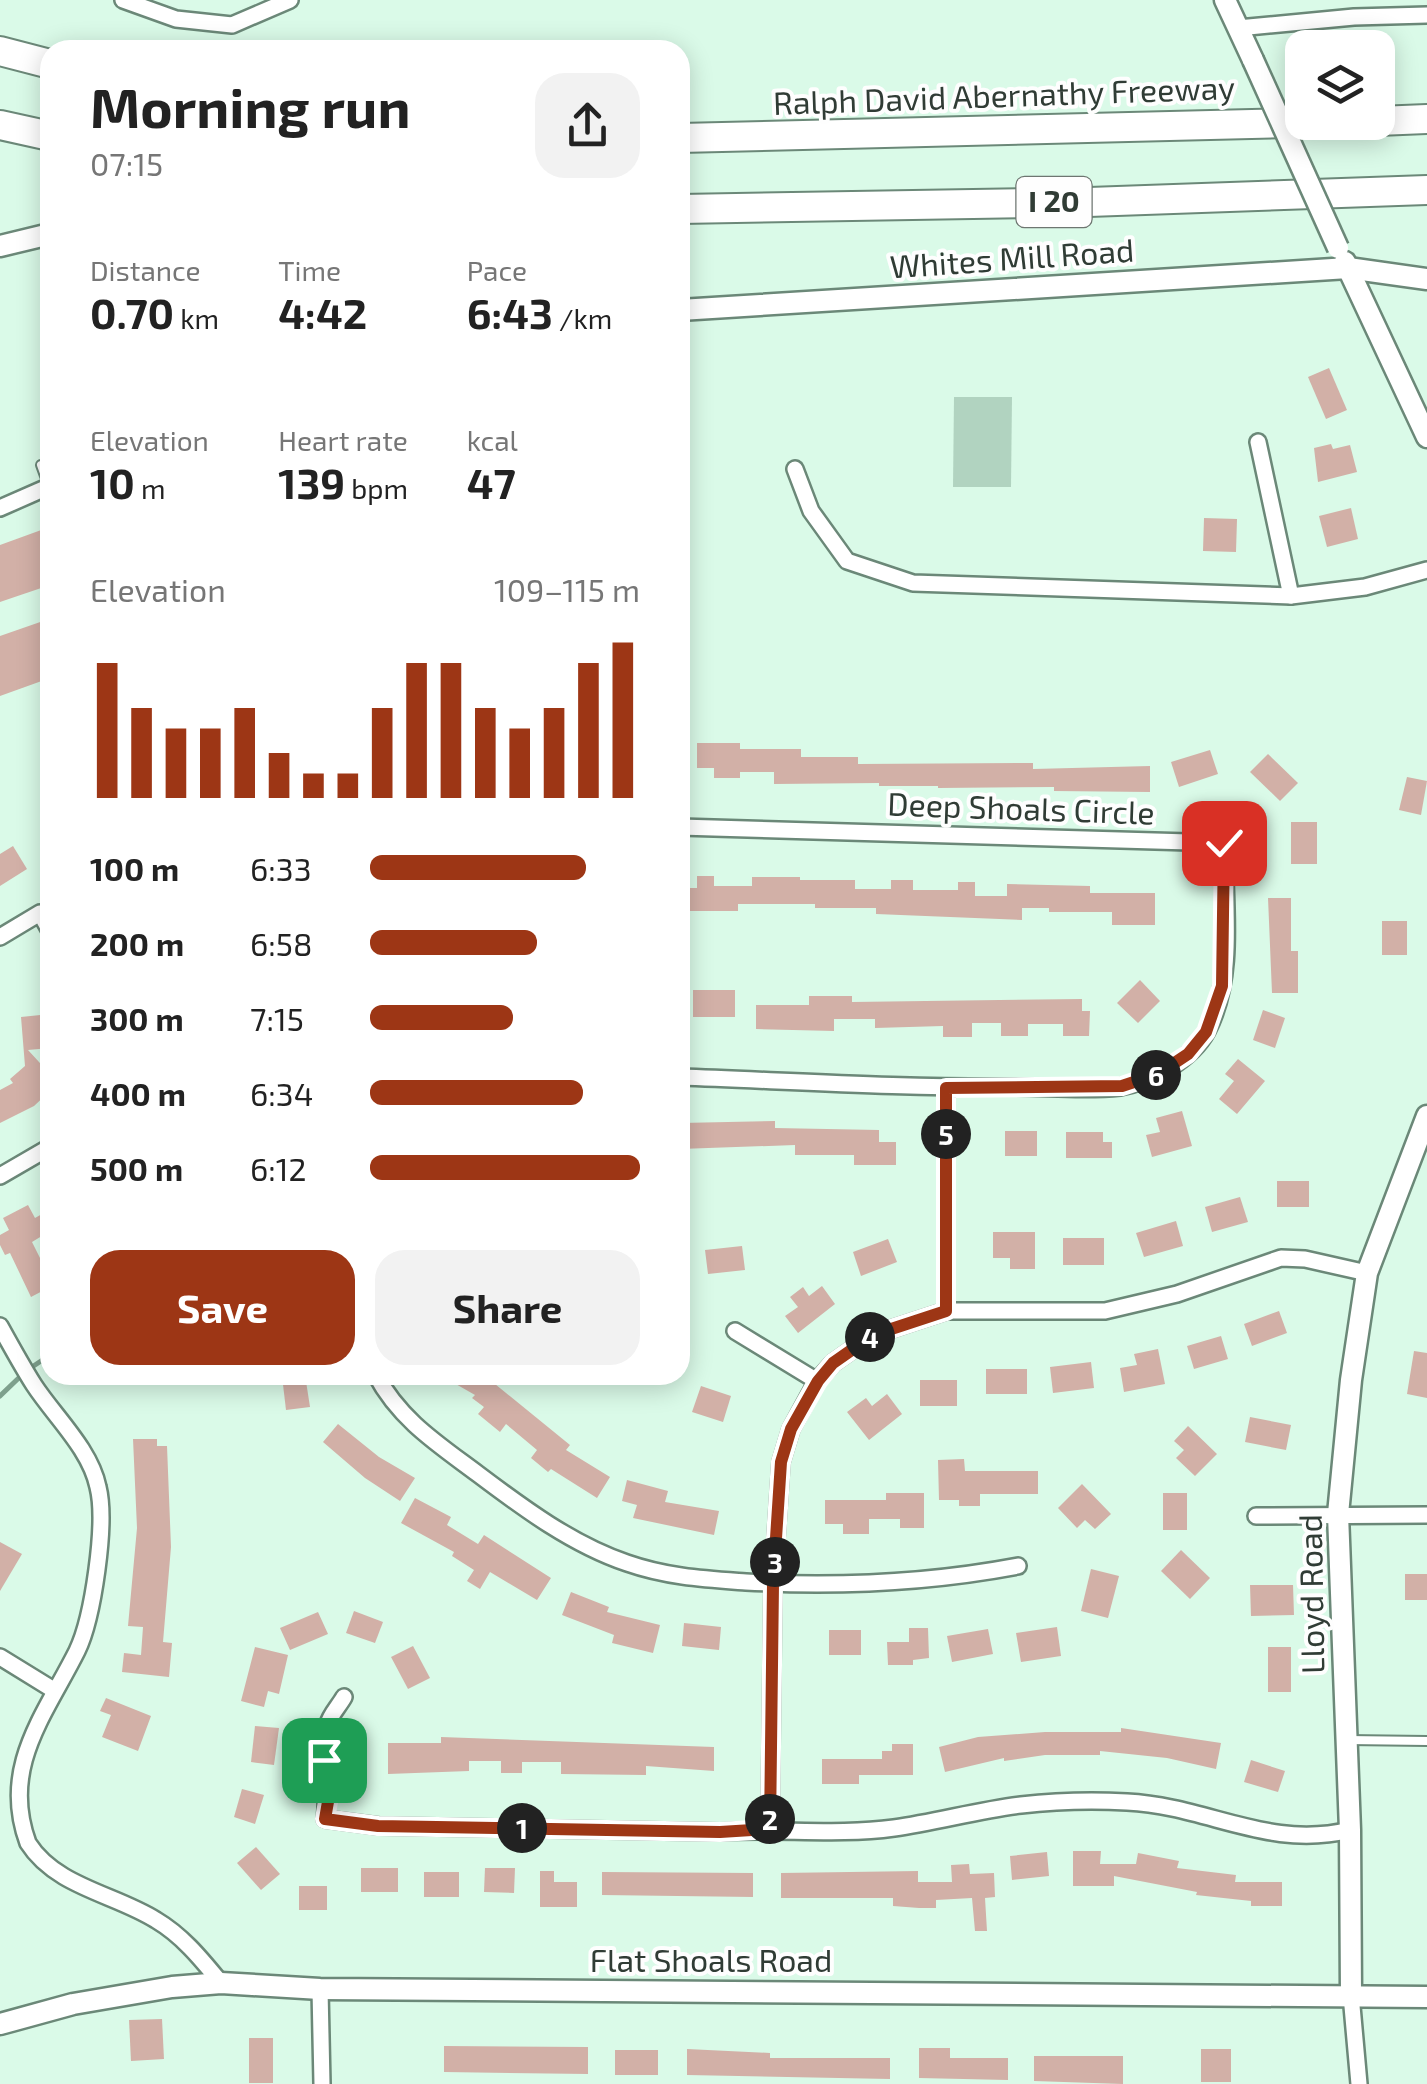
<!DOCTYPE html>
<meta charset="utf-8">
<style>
body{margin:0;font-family:"Exo 2",sans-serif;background:#f2f2f2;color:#222;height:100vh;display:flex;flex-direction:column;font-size:38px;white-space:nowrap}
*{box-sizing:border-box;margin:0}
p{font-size:32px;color:#767676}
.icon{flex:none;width:55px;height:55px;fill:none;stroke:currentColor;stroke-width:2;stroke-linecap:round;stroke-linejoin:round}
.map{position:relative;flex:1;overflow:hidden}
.drawer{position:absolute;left:40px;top:40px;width:650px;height:1345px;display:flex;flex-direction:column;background:#fff;border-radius:30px;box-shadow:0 5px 25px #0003}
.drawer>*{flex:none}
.fabs{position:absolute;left:1285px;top:30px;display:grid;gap:20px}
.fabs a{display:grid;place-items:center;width:110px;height:110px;border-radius:20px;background:#fff;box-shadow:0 5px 25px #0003;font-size:50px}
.pin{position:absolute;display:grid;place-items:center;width:85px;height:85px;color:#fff;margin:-42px;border-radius:20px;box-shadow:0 5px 15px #0006}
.km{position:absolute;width:50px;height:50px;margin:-25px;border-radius:50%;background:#222;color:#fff;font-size:28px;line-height:50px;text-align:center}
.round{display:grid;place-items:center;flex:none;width:105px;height:105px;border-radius:30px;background:#f2f2f2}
.summary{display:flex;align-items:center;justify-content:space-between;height:170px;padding:0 50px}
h1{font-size:55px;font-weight:700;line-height:75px}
.figures{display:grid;grid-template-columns:repeat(3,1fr);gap:15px;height:170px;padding:10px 50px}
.figures div{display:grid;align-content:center}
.figures b{font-size:42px;font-weight:700}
.figures small{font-size:28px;font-weight:400}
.figures p{font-size:28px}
.chart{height:280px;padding:20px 50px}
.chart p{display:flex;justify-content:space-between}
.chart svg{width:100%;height:180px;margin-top:10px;stroke:#9d3615;stroke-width:6}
.action{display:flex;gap:20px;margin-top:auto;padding:20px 50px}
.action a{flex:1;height:115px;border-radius:30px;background:#9d3615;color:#fff;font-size:40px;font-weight:700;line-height:115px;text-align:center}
.action a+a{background:#f2f2f2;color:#222}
ul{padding:0 50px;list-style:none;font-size:32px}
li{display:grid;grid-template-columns:160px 120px 1fr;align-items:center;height:75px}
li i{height:25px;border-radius:12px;background:#9d3615}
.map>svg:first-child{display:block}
.green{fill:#b1d3c0}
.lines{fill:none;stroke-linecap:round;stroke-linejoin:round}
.stream{stroke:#7ea08d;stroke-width:5}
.building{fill:#d2b0a7}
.lane-casing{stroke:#6b8878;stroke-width:12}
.street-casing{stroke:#6b8878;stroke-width:20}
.secondary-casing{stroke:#6b8878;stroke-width:25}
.highway-casing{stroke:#6b8878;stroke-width:32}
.lane{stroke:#fff;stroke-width:8}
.street{stroke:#fff;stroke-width:15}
.secondary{stroke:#fff;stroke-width:20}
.highway{stroke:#fff;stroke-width:28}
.secondary-bridge-casing{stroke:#6b8878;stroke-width:25;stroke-linecap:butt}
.secondary-bridge{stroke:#fff;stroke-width:20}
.route-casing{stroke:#fff;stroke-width:20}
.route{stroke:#9d3615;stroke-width:12}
.labels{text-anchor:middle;stroke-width:8;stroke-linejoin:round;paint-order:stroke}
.shield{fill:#fefefe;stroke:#6e7671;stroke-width:2.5}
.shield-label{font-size:30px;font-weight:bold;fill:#303c35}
.street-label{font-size:32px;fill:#303c35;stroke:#fefefe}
</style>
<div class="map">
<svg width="1427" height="2084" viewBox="0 0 1427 2084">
<rect width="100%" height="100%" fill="#dafae8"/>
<!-- green -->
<polygon class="green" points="954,397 1012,397 1011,487 953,487"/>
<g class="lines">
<!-- stream -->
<polyline class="stream" points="0,1396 26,1371 50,1355"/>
</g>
<!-- building -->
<g class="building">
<polygon points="1329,368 1347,410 1326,419 1308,377"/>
<polygon points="1331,444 1333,449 1350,445 1357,472 1318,482 1314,448"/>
<polygon points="1351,508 1358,539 1327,547 1319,516"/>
<polygon points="1204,518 1237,519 1236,552 1203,551"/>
<polygon points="44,529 50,546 50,585 0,602 0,545"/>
<polygon points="46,620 50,632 50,678 0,696 0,636"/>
<polygon points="697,743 740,743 740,749 801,749 801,757 858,757 858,764 1033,763 1033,769 1150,766 1150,792 1054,791 1054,787 938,788 938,786 879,786 879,783 774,784 774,772 740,772 740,778 714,778 714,768 697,768"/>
<polygon points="1210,750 1218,774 1179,787 1171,762"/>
<polygon points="1268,754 1298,783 1280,801 1250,772"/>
<polygon points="1407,777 1427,781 1421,815 1399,810"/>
<rect x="1291" y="822" width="26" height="42"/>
<polygon points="13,846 27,869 0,886 0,854"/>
<polygon points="697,876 714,876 714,886 752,886 752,877 800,877 800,880 855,880 855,889 891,889 891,880 913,880 913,890 958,890 958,882 975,882 975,896 1007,896 1007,884 1090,886 1090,893 1155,893 1155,925 1112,925 1112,912 1049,912 1049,908 1022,908 1022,920 876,914 876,908 815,908 815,904 738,904 738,911 684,911 684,888 697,888"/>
<polygon points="1268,898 1291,898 1291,951 1298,951 1298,993 1272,993"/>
<rect x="1382" y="921" width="25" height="34"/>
<polygon points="1140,980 1160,1001 1138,1023 1117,1003"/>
<rect x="693" y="990" width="42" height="27"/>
<polygon points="809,996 852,996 852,1002 1082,999 1082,1011 1090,1011 1089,1036 1063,1036 1063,1024 1028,1024 1028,1036 1001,1036 1001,1023 972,1023 972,1037 943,1037 943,1026 875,1028 875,1019 834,1019 834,1031 756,1029 756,1005 809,1005"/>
<polygon points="1263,1010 1285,1018 1275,1048 1253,1040"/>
<polygon points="50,1014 50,1048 28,1050 50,1074 50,1091 34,1106 0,1123 0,1090 13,1083 10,1079 25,1066 21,1017"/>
<polygon points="1238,1059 1265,1081 1237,1114 1219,1099 1234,1081 1225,1074"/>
<polygon points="1182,1111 1192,1146 1152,1157 1146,1135 1160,1132 1156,1118"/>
<polygon points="775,1121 775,1128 879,1130 879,1142 896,1142 896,1165 854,1165 854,1155 795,1155 795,1145 680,1149 680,1123"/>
<rect x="1005" y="1131" width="32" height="25"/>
<polygon points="1066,1132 1103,1132 1103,1142 1112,1142 1112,1158 1066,1158"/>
<rect x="1277" y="1181" width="32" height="26"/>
<polygon points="1240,1197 1248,1222 1212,1232 1205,1207"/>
<polygon points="28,1205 35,1218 42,1214 50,1231 32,1242 44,1266 50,1263 50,1287 31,1297 10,1253 5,1255 0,1245 0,1235 9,1230 3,1218"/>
<polygon points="1176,1221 1183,1246 1144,1257 1136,1233"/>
<polygon points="993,1232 1035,1232 1035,1269 1010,1269 1010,1258 993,1258"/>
<rect x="1063" y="1238" width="41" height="27"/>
<polygon points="888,1239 897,1262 861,1276 853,1252"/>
<polygon points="742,1246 745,1270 708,1274 705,1250"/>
<polygon points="822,1286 835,1304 798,1333 785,1316 798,1307 790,1297 803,1287 809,1296"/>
<polygon points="1279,1311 1287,1333 1252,1346 1244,1324"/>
<polygon points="1221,1336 1228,1359 1194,1369 1187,1346"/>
<polygon points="1158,1349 1165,1384 1124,1392 1120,1368 1137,1365 1134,1354"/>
<polygon points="1414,1351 1427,1353 1427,1398 1407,1394"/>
<polygon points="1091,1362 1094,1388 1053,1393 1050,1367"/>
<rect x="986" y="1369" width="41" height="25"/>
<polygon points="305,1375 310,1407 286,1410 282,1376"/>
<polygon points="440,1375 484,1375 570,1445 566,1450 610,1477 597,1498 551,1469 548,1472 531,1458 537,1450 506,1424 500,1432 478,1414 484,1407 472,1398 475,1395"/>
<rect x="920" y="1380" width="37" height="26"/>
<polygon points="701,1386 731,1396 723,1422 692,1412"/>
<polygon points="887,1394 902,1414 869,1440 847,1412 866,1398 872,1406"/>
<polygon points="1250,1417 1291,1425 1286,1450 1245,1442"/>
<polygon points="338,1424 379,1457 415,1478 400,1501 365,1478 323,1442"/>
<polygon points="1188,1426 1217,1454 1195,1476 1176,1458 1184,1450 1174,1441"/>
<polygon points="133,1439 157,1439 157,1446 167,1446 171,1547 163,1642 172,1643 169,1677 122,1672 124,1653 141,1655 143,1627 128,1626 137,1528"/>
<polygon points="964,1459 965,1471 1038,1471 1038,1494 980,1494 980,1506 959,1506 959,1500 939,1500 938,1460"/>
<polygon points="627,1480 668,1491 665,1502 719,1511 714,1535 633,1518 637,1505 622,1501"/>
<polygon points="1082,1484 1111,1514 1095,1529 1085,1520 1077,1528 1058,1508"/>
<polygon points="886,1493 924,1493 924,1528 900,1528 900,1519 869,1519 869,1534 843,1534 843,1524 825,1524 825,1500 886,1500"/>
<rect x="1163" y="1493" width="24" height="37"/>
<polygon points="415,1498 451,1517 447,1525 478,1544 484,1535 551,1578 537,1600 490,1572 480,1589 467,1581 474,1570 452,1556 454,1552 401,1523"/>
<polygon points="0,1542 22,1554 0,1591"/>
<polygon points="1181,1550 1210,1578 1190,1599 1161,1571"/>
<polygon points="1091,1569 1119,1576 1108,1618 1081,1611"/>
<rect x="1405" y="1574" width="22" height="26"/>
<polygon points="1250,1585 1293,1585 1294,1615 1251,1616"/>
<polygon points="571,1592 609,1607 607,1612 660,1625 653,1653 612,1643 614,1635 562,1615"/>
<polygon points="354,1611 383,1622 375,1643 346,1633"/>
<polygon points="318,1612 328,1634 290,1650 280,1628"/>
<polygon points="684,1623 721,1627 719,1650 682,1646"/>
<polygon points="1057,1627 1061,1656 1021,1662 1016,1633"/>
<polygon points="909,1628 928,1628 929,1658 913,1660 913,1665 888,1665 887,1642 909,1642"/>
<polygon points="988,1629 993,1654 952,1662 947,1636"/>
<rect x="829" y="1630" width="32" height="25"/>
<polygon points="413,1646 430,1678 408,1689 391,1657"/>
<polygon points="255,1647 288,1655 279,1694 268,1691 264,1707 241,1701"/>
<rect x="1268" y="1647" width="23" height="45"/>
<polygon points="106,1698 151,1716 138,1751 102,1737 111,1715 100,1711"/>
<polygon points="255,1726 279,1728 274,1765 251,1762"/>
<polygon points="1121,1728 1221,1743 1216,1769 1167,1758 1100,1751 1100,1755 1045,1755 1004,1761 1004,1758 945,1772 939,1747 978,1737 1045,1732 1121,1732"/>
<polygon points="441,1737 714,1747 714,1771 646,1766 646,1775 561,1774 561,1762 522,1762 522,1773 501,1773 501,1761 469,1761 469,1771 388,1774 388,1743 441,1743"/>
<polygon points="892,1744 913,1744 913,1775 859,1775 859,1784 822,1784 822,1759 882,1759 882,1751 892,1751"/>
<polygon points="1251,1760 1285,1771 1278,1792 1244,1782"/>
<polygon points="242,1789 264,1795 255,1824 234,1817"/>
<polygon points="256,1847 280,1874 261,1890 237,1863"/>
<polygon points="1073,1851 1101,1851 1100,1864 1136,1864 1138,1853 1179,1861 1177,1868 1236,1875 1235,1882 1282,1882 1282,1906 1251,1906 1251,1901 1196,1895 1197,1892 1114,1876 1114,1886 1073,1886"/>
<polygon points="1047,1852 1049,1876 1012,1880 1010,1856"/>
<polygon points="969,1864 970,1874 994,1873 995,1897 985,1898 987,1931 975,1931 972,1898 936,1900 936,1908 919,1908 893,1906 893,1898 781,1898 781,1873 918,1871 918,1882 952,1882 951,1865"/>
<rect x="361" y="1868" width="37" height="24"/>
<polygon points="485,1868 515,1868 514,1893 484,1892"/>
<polygon points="540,1871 554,1871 554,1882 577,1882 577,1907 540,1907"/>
<rect x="424" y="1872" width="35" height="25"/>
<polygon points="602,1872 753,1873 753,1897 602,1895"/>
<rect x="299" y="1886" width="28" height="24"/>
<polygon points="162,2019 164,2059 131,2061 129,2020"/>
<rect x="249" y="2038" width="24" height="45"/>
<polygon points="444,2046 588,2047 588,2074 444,2072"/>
<polygon points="919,2048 950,2048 950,2058 1008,2058 1008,2080 919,2078"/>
<polygon points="687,2049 770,2053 770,2058 890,2058 890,2079 687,2075"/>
<rect x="1201" y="2049" width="30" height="33"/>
<rect x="615" y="2050" width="43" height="25"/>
<polygon points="1034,2056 1123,2056 1123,2084 1034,2081"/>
</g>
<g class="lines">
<defs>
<g id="lane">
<polyline points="41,465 49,487"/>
<polyline points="1347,1740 1427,1741"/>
</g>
<g id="street">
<polyline points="123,0 176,19 232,25 290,0"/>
<polyline points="1238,28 1354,17 1427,15"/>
<polyline points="1258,442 1291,596"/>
<polyline points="795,469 811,511 847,561 913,583 1291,596 1365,587 1427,570"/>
<polyline points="0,508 50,486"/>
<path d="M680,827L1224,843C1224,903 1236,976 1207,1031C1192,1059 1152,1082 1120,1087C1086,1091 1048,1087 1014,1087C903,1088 791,1081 680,1077"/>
<polyline points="0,937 40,913 50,931"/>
<polyline points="0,1176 50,1147"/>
<polyline points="946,1311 946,1088"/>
<path d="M0,1326C11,1346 22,1366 34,1385C55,1417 90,1449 98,1487C107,1523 93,1618 77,1651C45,1715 0,1767 28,1843C56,1887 115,1894 156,1920C183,1936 202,1960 221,1983"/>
<polyline points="735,1331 817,1381"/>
<path d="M376,1375C400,1420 438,1444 478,1474C523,1508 573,1545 627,1563C667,1577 705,1579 746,1582C838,1587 928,1583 1018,1566"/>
<polyline points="1256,1516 1427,1515"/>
<polyline points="0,1657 52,1689"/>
<path d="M344,1697C339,1706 330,1715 328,1724C319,1756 330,1788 325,1819L379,1826L720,1832C778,1828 836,1836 894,1828C937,1822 979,1810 1021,1805C1056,1801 1092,1800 1127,1802C1208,1806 1268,1850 1350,1830"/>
<polyline points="770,1829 773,1583 781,1462 791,1429 817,1381 833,1363 873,1335 946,1311 1105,1311 1177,1294 1281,1258 1305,1259 1367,1273"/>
<polyline points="320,1989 322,2084"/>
<polyline points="1351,1995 1359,2084"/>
</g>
<g id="secondary">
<polyline points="1225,0 1253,60"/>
<polyline points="0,246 50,234"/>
<polyline points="1345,262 1427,437"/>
<polyline points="680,310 1348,268 1427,279"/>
<polyline points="1351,1995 1350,1830 1338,1514 1351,1380 1367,1273 1427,1116"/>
<polyline points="0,2024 73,2004 172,1987 221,1983 320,1989 1427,1997"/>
</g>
<g id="highway">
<polyline points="0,51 50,64"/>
<polyline points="1378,121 1427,119"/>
<polyline points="0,125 50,136"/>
<polyline points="680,138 1329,122"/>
<polyline points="680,209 1089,202 1427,190"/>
</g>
</defs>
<!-- lane casing -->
<use href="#lane" class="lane-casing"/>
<!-- street casing -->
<use href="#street" class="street-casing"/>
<!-- secondary casing -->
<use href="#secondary" class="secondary-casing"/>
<!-- highway casing -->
<use href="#highway" class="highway-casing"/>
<!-- lane -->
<use href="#lane" class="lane"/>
<!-- street -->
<use href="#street" class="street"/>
<!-- secondary -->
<use href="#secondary" class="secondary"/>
<!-- highway -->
<use href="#highway" class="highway"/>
<defs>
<polyline id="secondary-bridge" points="1253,60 1338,248"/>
</defs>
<!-- secondary-bridge casing -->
<use href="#secondary-bridge" class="secondary-bridge-casing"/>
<!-- secondary-bridge -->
<use href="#secondary-bridge" class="secondary-bridge"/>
</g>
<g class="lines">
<defs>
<polyline id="route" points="324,1760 329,1796 325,1819 378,1826 720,1832 770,1829 773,1584 781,1462 791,1429 818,1381 833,1363 873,1335 946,1311 946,1088 1122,1086 1158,1074 1188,1054 1206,1032 1222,986 1224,843"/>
</defs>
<!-- route casing -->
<use href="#route" class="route-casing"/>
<!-- route -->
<use href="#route" class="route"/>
</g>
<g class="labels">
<!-- shield labels -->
<rect class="shield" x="1016.5" y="177" width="75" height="50" rx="8"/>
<g class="shield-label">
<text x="1054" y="212">I 20</text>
</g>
<!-- street labels -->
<g class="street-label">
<text transform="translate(1004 96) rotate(-2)" y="11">Ralph David Abernathy Freeway</text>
<text transform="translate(1012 259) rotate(-4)" y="11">Whites Mill Road</text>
<text transform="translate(1021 809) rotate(2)" y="11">Deep Shoals Circle</text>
<text transform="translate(1312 1594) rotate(-91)" y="11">Lloyd Road</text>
<text x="711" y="1972">Flat Shoals Road</text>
</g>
</g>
</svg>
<div class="fabs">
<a><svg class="icon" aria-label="layers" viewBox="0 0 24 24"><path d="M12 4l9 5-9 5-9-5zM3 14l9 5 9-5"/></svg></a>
</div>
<div class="pin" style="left:324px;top:1760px;background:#1e9e55"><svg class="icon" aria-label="arrive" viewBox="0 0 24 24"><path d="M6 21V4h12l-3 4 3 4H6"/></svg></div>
<div class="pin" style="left:1224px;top:843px;background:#d93025"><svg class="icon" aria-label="check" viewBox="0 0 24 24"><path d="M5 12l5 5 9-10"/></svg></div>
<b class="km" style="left:522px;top:1828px">1</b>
<b class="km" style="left:770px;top:1819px">2</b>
<b class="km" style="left:775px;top:1562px">3</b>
<b class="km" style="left:870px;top:1337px">4</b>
<b class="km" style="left:946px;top:1134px">5</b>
<b class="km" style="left:1156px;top:1075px">6</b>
<section class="drawer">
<div class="summary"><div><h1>Morning run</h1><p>07:15</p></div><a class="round"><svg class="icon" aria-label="share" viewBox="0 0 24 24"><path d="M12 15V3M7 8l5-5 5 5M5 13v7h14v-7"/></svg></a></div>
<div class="figures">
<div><p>Distance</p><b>0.70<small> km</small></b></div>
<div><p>Time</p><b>4:42</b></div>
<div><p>Pace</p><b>6:43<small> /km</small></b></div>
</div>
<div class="figures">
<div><p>Elevation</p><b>10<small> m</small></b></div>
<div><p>Heart rate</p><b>139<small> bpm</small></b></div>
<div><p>kcal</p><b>47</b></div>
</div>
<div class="chart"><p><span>Elevation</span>109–115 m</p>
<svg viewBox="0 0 160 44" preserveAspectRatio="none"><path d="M5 44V11M15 44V22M25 44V27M35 44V27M45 44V22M55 44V33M65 44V38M75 44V38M85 44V22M95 44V11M105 44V11M115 44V22M125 44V27M135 44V22M145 44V11M155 44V6"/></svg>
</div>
<ul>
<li><b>100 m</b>6:33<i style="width:80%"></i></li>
<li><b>200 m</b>6:58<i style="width:62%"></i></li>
<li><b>300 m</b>7:15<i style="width:53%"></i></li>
<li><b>400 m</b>6:34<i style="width:79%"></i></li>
<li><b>500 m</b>6:12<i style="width:100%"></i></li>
</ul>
<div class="action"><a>Save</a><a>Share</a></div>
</section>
</div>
